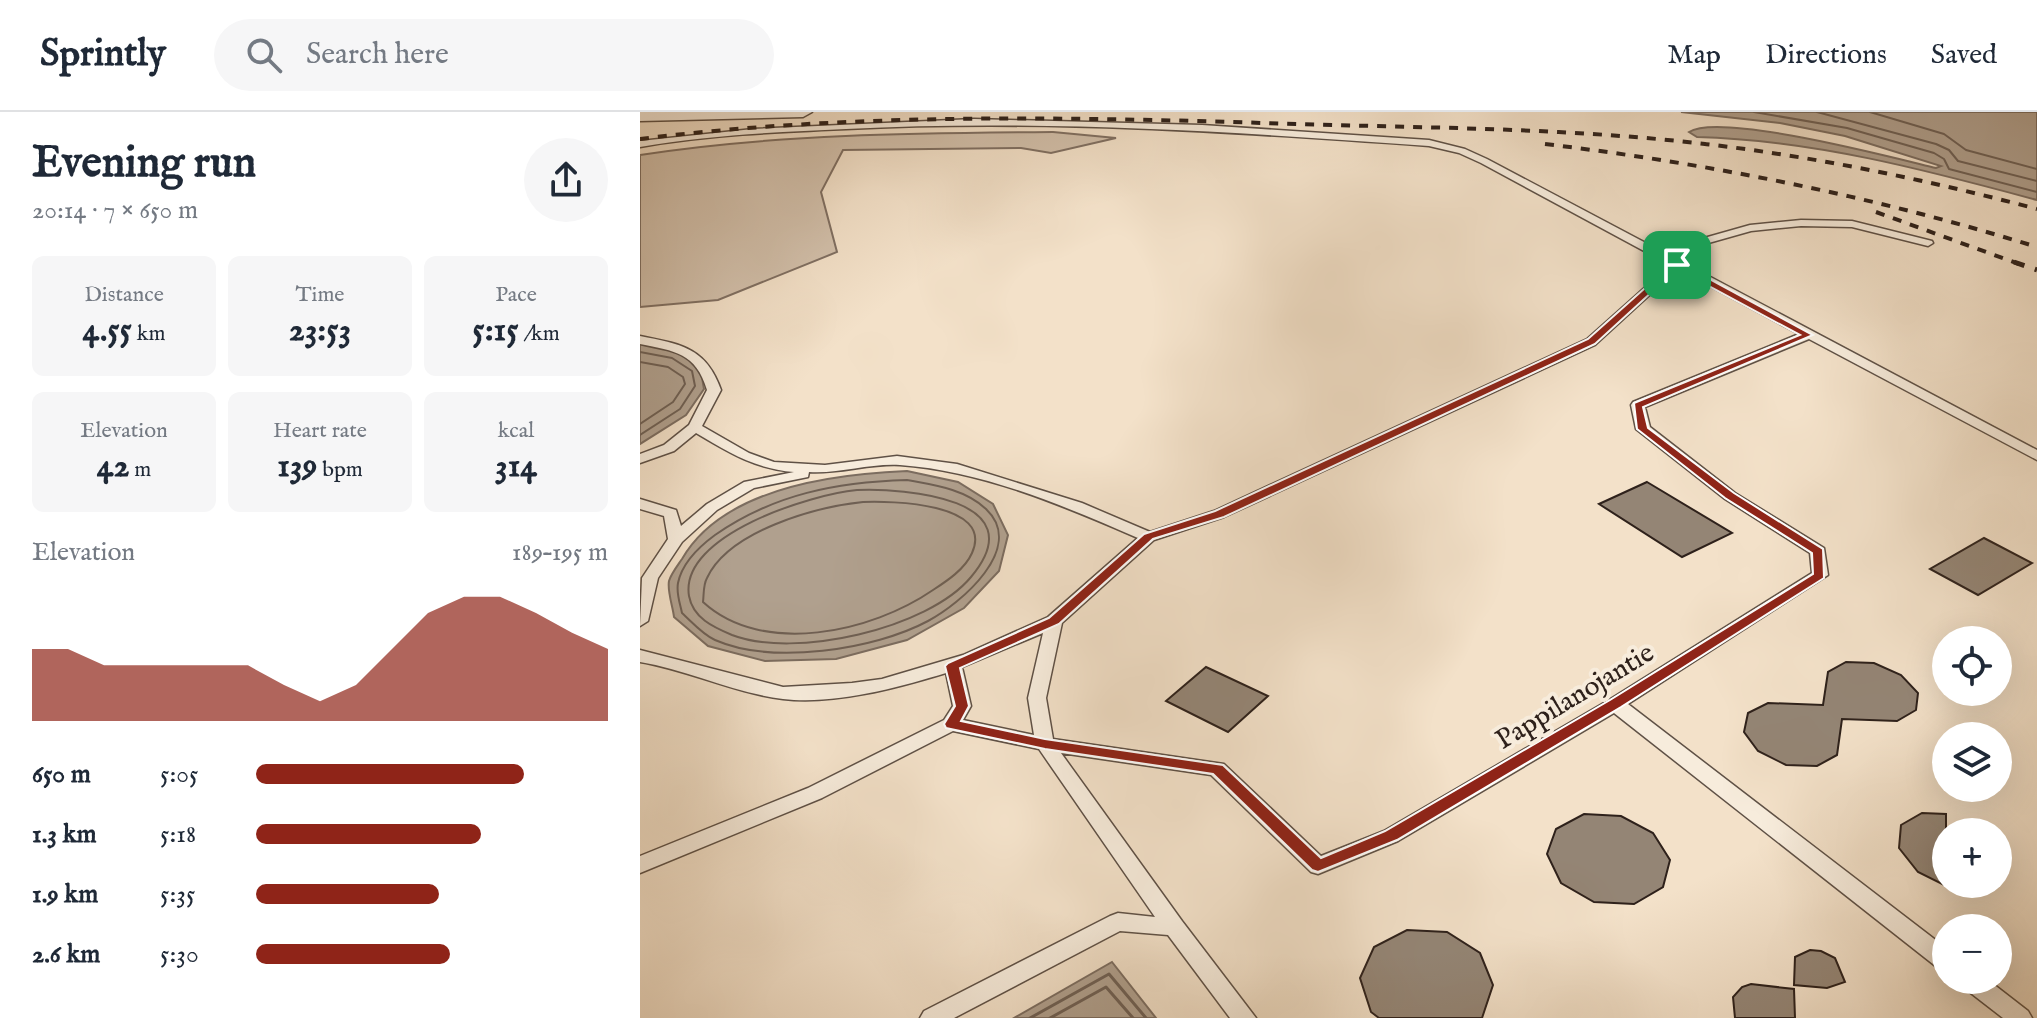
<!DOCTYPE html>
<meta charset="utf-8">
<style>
body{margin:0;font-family:"IM FELL English",serif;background:#f6f6f7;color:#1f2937;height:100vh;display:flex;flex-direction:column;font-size:30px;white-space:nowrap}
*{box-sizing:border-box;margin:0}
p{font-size:26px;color:#747a83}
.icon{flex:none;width:44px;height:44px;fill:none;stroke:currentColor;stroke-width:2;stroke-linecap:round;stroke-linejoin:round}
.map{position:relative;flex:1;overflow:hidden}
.side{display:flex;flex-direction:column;background:#fff;width:640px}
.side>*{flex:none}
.tools{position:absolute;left:1292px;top:514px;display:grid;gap:16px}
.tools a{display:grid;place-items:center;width:80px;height:80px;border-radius:50%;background:#fff;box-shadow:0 8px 32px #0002;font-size:40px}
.pin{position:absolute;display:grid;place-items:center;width:68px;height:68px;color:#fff;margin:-34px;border-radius:16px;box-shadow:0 4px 12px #0006}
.round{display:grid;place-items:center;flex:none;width:84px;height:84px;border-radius:42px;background:#f6f6f7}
.summary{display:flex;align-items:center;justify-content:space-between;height:136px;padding:0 32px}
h1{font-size:44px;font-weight:700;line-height:60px}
.metrics{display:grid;grid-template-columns:repeat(3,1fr);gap:12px;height:136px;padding:8px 32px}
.metrics div{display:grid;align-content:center;border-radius:12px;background:#f6f6f7;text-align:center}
.metrics b{font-size:34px;font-weight:700}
.metrics small{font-size:22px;font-weight:400}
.metrics p{font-size:22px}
.chart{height:224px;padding:16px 32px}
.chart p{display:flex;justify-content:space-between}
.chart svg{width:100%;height:144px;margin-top:8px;fill:#8f2418;opacity:.7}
ul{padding:0 32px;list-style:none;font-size:26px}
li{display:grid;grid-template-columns:128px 96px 1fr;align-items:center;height:60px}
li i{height:20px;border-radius:10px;background:#8f2418}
header{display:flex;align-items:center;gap:48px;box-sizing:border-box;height:112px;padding:0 40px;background:#fff;border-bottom:2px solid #e0e1e3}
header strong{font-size:38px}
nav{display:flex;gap:44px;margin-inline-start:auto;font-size:28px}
.search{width:560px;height:72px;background:#f6f6f7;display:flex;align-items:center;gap:20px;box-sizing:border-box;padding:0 28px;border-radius:44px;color:#747a83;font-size:30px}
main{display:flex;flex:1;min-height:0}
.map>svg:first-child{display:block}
.green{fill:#d2c0ab;stroke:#807063;stroke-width:2}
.water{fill:#b0a08e;stroke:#7c6d60;stroke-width:2}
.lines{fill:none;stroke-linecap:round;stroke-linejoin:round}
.shore-far1{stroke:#6f6054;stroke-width:2}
.shore{stroke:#6f6054;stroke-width:3}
.building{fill:#948575;stroke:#2e211b;stroke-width:2}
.lane-casing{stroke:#5f5146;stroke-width:3}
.street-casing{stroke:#5f5146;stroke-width:3}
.lane{fill:#f7ecdc;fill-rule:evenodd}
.street{fill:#f7ecdc;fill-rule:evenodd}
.rail-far1{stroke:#2e211b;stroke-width:4;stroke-dasharray:9 9;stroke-linecap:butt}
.rail{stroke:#2e211b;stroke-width:5;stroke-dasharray:11 11;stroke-linecap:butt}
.route{fill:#8f2418;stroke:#fff;stroke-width:2;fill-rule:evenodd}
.labels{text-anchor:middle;stroke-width:8;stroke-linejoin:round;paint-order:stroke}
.street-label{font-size:28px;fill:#2e211b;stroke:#f7ecdc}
</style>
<header>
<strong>Sprintly</strong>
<div class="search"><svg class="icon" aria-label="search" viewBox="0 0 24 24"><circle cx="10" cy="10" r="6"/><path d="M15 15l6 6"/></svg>Search here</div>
<nav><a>Map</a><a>Directions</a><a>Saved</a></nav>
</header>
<main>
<section class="side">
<div class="summary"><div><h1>Evening run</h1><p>20:14 · 7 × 650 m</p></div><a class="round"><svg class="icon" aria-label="share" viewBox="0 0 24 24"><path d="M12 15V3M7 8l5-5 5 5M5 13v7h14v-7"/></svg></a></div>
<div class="metrics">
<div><p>Distance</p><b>4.55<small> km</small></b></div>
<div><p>Time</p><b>23:53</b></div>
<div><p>Pace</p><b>5:15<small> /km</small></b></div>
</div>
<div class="metrics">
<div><p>Elevation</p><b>42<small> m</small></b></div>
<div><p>Heart rate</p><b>139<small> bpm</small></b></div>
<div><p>kcal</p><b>314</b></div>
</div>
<div class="chart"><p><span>Elevation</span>189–195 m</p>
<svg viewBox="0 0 160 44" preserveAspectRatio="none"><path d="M0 44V22L10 22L20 27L30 27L40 27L50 27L60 27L70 33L80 38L90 33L100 22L110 11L120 6L130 6L140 11L150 17L160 22V44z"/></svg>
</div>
<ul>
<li><b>650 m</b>5:05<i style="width:76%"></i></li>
<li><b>1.3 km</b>5:18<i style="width:64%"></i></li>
<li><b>1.9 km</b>5:35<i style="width:52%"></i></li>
<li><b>2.6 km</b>5:30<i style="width:55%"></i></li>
</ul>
</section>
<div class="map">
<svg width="1397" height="906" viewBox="0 0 1397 906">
<rect width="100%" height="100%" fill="#f3e1c9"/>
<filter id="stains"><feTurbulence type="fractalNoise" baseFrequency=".0025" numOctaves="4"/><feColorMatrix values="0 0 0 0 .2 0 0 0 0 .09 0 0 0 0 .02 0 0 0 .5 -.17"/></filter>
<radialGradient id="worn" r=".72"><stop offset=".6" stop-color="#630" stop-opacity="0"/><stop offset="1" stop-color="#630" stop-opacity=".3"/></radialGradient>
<!-- green -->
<path class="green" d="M413,20L476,26L411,41L381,36L203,38L181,80L197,140L78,188L0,195V43C136,22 275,21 413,20Z"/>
<!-- water -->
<g class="water">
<path d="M1041,0H1397V88C1286,58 1173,28 1057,25L1049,20C1080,0 1254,46 1296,56L1301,54L1205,24L1140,11Z"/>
<polygon points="0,232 35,238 60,254 64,277 46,303 0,332"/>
<path d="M267,359L318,370L353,392L368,423L359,459L324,496L267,528L196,547L125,549L68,534L34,505C33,495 27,479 29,469C31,462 38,453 42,447C83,376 193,362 267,359Z"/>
<polygon points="472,850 516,906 374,906"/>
</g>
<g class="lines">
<!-- shore-far1 -->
<g class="shore-far1">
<polyline points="1114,0 1207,16 1294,41 1304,47 1309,57 1397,80"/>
<polyline points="1177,0 1296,32 1309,38 1318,49 1397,69"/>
<polyline points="1230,0 1304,22 1326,38 1397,57"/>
<polyline points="0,240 32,246 52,259 55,274 40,297 0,323"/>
<polyline points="0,250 28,255 43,265 45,272 33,290 0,312"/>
<path d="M267,368C294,373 325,377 346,397C387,436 320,492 288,509C234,538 132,553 75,528C62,522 52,510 42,501C40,491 36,481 38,471C42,451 60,434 75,423C134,382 197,370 267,368Z"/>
<path d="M217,378C264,376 397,386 331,465C288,517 154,547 92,523C73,515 53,506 49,484C39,423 172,382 217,378Z"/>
<path d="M223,390C249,389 355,390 332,441C325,457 307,469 293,478C232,520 123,545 63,490C64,482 63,473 67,466C89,419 175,395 223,390Z"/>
</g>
<!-- shore -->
<g class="shore">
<polyline points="390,906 469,862 506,906"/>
<polyline points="410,906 466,875 493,906"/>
</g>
</g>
<!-- building -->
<g class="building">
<polygon points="1007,370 1092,421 1042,445 959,392"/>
<polygon points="1344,426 1392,451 1338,483 1290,457"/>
<polygon points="1206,550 1234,551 1261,563 1278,581 1276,598 1257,609 1202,607 1197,643 1177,654 1146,653 1118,639 1104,620 1108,601 1128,591 1183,593 1188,560"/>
<polygon points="566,555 628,584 588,620 526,589"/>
<polygon points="1282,701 1306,702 1306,774 1278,760 1259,736 1261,713"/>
<polygon points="944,702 981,704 1013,721 1030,748 1023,775 994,792 954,790 921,771 907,742 916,717"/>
<polygon points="767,818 807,820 840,841 853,873 842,906 739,906 731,900 720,866 734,835"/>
<polygon points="1170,838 1181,839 1195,846 1205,870 1187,876 1154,873 1155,845"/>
<polygon points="1111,872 1154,877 1155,906 1095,906 1093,885 1102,875"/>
</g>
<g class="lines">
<defs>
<g id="lane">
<path d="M334,7L562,13L789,28L825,37L847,47L1036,147L1057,128L1110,113L1161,108L1212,109L1292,129L1293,131L1288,134L1212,115L1161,114L1111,119L1065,132L1044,151L1397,338V348L1169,227L1005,295L1010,315L1095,381L1184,436L1188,463L988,592L1306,836V858L1298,856L974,601L758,729L678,762L671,760L571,663L421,641L542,809L616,906H590L528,823L480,819L314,906H280L284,899L470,804L478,801L515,805L399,637L313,619L182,686L0,761V744L168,676L304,608L313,594L306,561C257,576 194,593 143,587C94,581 48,558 0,550V538L143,575L212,571L242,567L323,543L408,505L498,426C424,394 343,359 260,353C230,351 200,362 169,360L168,365L114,376L77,398L42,430L18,466L8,509L0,514L2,466L28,427L24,404L0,397V387L36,398L41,414L67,392L104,370L154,360C115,357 88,340 56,321L34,339L0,351V342L24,333L49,313L67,278C56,241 35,239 0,232V224C40,232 66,235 81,278L62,314L109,341L134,350L185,353L257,344L317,352L442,391L510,420L574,399L947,227L1030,153L841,51L819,41L789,34C595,20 401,7 206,17C137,20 68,23 0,35V29L113,17ZM1038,157L1159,222L993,290L991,293L996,317L1085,387L1170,441L1172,461L969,588L744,719L681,744L584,652L413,627L406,586L422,511L514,428L584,405L955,233ZM403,521L388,586L394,623L323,608L331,594L322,555Z"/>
<polygon points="1320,868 1348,868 1388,899 1392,906 1363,906 1323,875"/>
</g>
<polygon id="street" points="0,0 172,0 163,5 0,9"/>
</defs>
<!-- lane casing -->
<use href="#lane" class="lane-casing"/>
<!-- street casing -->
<use href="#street" class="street-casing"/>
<!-- lane -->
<use href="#lane" class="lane"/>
<!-- street -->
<use href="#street" class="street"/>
<!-- rail-far1 -->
<g class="rail-far1">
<path d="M0,27C216,0 438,5 656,12C792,16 929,16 1065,32C1177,45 1288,68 1397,97"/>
<path d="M905,32C1073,52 1236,85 1397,135"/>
<polyline points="1236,100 1379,152"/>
</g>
<!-- rail -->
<polyline class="rail" points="1374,150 1397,158"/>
</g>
<!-- route -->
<path class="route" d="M1033,151H1040L1173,223L1003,295L1008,316L1094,381L1183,437L1184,466L981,595L757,728L678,760L672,758L573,662L405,637L306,616L304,612L315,594L305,554L308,551L409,506L504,422L575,399L948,227ZM1037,157L1160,223L994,291L997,317L1085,386L1172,441L1173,462L970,588L745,719L681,746L583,653L405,627L321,609L329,594L320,556L419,512L513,427L584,405L955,232Z"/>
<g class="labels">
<!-- street labels -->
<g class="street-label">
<text transform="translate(934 583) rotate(-31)" y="10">Pappilanojantie</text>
</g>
</g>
<rect width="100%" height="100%" filter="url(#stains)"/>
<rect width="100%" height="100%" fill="url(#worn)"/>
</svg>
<div class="tools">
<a><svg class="icon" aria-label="locate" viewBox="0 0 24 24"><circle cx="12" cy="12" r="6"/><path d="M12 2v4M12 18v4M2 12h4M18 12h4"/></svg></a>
<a><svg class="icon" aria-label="layers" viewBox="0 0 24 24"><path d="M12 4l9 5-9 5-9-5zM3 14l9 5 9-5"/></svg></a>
<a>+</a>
<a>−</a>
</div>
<div class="pin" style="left:1037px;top:153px;background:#1e9e55"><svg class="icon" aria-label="arrive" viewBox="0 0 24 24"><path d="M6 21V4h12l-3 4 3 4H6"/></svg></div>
</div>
</main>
